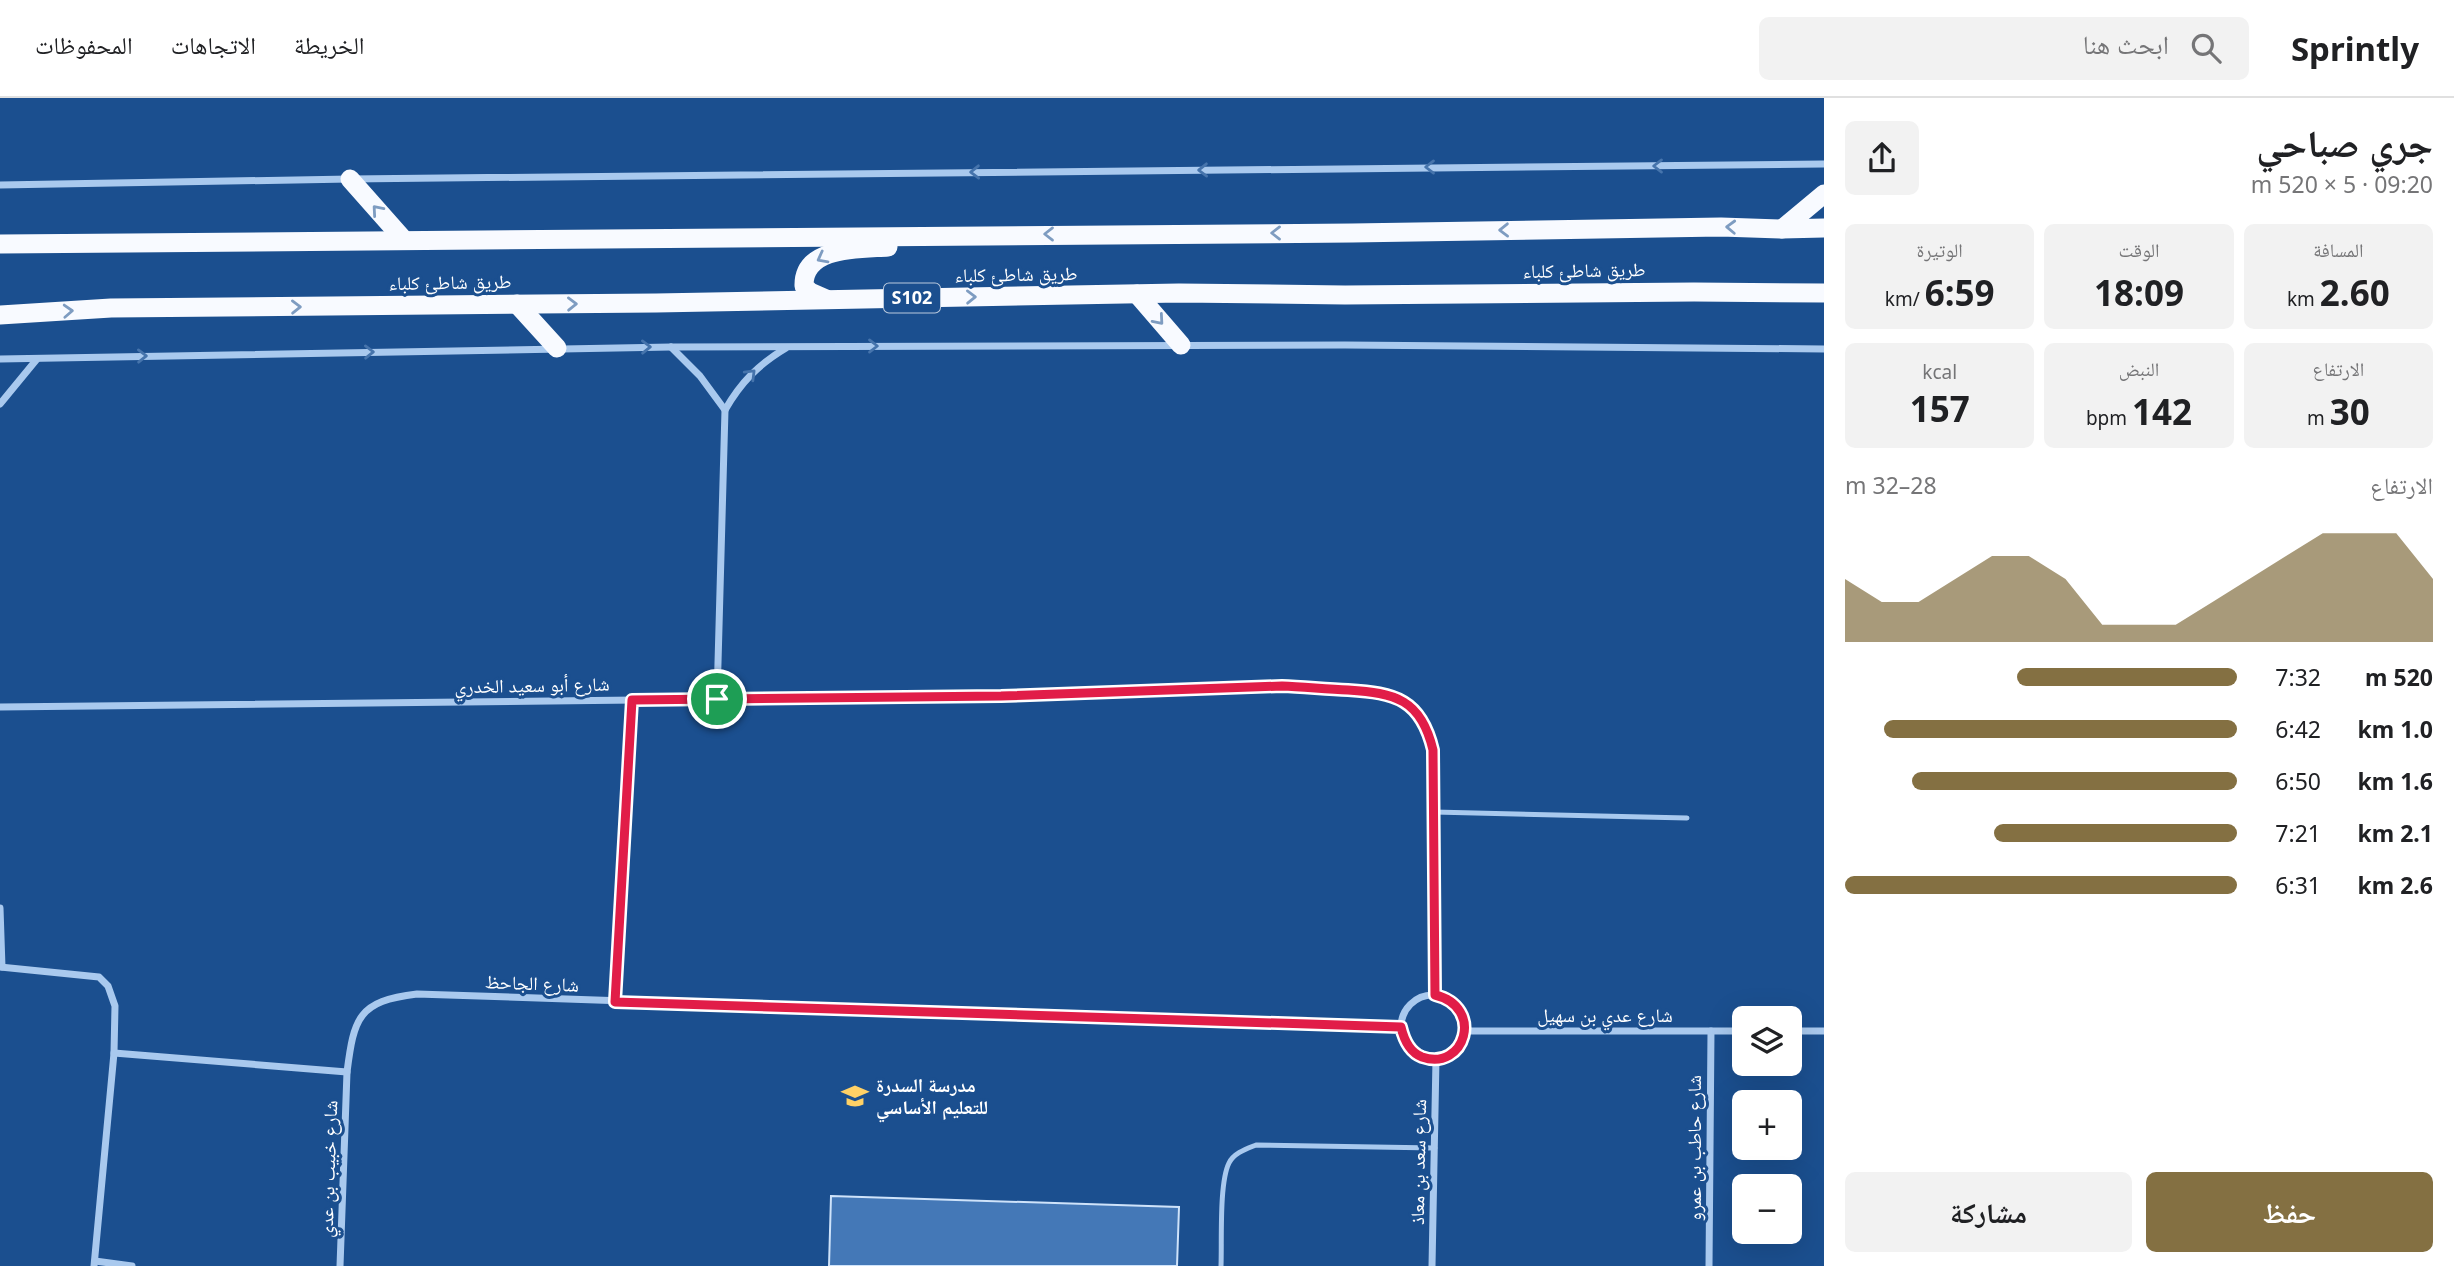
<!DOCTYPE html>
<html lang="ar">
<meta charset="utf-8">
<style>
body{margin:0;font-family:"Noto Sans","Noto Naskh Arabic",sans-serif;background:#f2f2f2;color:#202124;direction:rtl;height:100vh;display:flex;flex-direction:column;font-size:26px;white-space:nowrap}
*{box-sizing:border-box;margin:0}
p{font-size:23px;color:#757577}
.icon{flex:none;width:38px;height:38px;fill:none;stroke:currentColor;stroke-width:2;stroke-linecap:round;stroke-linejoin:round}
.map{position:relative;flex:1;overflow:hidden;direction:ltr}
.sheet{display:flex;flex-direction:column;background:#fff;width:630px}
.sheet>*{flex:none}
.buttons{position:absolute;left:1732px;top:908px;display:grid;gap:14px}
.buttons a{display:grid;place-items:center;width:70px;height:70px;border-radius:10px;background:#fff;box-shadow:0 7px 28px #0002;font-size:35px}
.pin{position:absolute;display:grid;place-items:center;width:60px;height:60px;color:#fff;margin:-30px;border:4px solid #fff;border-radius:50%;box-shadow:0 2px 7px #0007}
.round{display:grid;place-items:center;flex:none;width:74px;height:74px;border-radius:10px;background:#f2f2f2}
.headline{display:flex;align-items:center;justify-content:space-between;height:119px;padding:0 21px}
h1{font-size:38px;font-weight:700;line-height:52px}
.stats{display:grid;grid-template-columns:repeat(3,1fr);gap:10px;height:119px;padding:7px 21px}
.stats div{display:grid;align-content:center;border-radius:10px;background:#f2f2f2;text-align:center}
.stats b{font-size:35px;font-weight:700}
.stats small{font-size:19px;font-weight:400}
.stats p{font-size:19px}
.chart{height:196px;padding:14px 21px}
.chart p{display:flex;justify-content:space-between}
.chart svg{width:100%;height:126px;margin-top:7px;fill:#847042;opacity:.7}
.action{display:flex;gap:14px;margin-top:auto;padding:14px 21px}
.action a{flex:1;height:80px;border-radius:10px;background:#847042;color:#fff;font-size:28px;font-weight:700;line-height:80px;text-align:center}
.action a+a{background:#f2f2f2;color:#202124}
ul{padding:0 21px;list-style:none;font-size:23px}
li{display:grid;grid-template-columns:112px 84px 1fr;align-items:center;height:52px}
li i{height:18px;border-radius:9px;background:#847042}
header{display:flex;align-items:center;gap:42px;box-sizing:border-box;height:98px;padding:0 35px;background:#fff;border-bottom:2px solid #e0e0e0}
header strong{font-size:33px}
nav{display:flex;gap:38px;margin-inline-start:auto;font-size:24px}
.search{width:490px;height:63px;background:#f2f2f2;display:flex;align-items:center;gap:18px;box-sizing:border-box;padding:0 24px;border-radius:10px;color:#757577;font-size:26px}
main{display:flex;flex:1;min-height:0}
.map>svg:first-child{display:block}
.building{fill:#4478b7;stroke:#cfe3fa;stroke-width:2}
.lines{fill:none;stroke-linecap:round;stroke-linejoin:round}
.service{stroke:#a9c9ee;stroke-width:5}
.minor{stroke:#a9c9ee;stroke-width:7}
.trunk{stroke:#f8faff;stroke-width:19}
.oneway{stroke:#4674ac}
.oneway2{stroke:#7e9cc1}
.route-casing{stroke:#fff;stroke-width:14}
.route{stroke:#e11d48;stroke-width:9}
.labels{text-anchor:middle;stroke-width:6;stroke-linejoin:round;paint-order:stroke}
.shield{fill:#1b4f8f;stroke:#bbcadd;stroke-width:2}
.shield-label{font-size:18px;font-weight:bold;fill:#fff}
.street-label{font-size:19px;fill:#fff;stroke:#1b4f8f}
.poi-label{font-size:19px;font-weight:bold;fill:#fff;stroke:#1b4f8f;text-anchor:start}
</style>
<header>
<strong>Sprintly</strong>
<div class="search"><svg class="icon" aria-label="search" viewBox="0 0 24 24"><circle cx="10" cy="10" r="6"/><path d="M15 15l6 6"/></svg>ابحث هنا</div>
<nav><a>الخريطة</a><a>الاتجاهات</a><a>المحفوظات</a></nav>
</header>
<main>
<section class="sheet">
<div class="headline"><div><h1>جري صباحي</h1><p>09:20 · 5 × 520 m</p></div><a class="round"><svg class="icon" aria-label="share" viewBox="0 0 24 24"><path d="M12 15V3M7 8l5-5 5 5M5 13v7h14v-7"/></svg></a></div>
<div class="stats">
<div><p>المسافة</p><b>2.60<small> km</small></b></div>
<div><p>الوقت</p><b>18:09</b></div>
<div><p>الوتيرة</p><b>6:59<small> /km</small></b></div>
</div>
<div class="stats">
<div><p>الارتفاع</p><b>30<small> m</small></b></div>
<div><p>النبض</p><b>142<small> bpm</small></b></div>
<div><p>kcal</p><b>157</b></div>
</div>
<div class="chart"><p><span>الارتفاع</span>28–32 m</p>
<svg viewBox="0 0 160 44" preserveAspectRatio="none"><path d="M0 44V22L10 30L20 30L30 22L40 14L50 14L60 22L70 38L80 38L90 38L100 30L110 22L120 14L130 6L140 6L150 6L160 22V44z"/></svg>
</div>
<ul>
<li><b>520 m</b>7:32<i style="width:56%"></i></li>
<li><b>1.0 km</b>6:42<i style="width:90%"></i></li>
<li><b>1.6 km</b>6:50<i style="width:83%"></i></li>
<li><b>2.1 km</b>7:21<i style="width:62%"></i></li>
<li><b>2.6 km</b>6:31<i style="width:100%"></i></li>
</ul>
<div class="action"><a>حفظ</a><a>مشاركة</a></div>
</section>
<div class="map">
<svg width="1824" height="1168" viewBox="0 0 1824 1168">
<rect width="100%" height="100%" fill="#1b4f8f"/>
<!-- building -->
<polygon class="building" points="831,1098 1179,1109 1177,1168 829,1168"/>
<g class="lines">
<!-- service -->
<g class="service">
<polyline points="1434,714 1687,720"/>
<path d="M1221,1168C1222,1143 1219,1085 1229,1065C1234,1055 1246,1051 1256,1047L1435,1050"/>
</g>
<!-- minor -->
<g class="minor">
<polyline points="0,87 350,81 1824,66"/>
<polyline points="671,249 700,278 725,312"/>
<polyline points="0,261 671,249 1345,247 1824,251"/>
<polyline points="0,306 37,261"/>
<path d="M717,601L725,312C741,284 759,266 786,250"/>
<polyline points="0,609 1001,598 1281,588 1377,594 1394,598 1410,607 1423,621 1433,652 1435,897"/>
<polyline points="0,810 2,869"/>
<polyline points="0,869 99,879 108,888 115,908 114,955 94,1168"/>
<circle cx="1433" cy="929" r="32"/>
<polyline points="616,904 632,602"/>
<polyline points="1465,933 1745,933"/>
<polyline points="1790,933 1824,933"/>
<polyline points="114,955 347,974"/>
<polyline points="95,1163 132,1168"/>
<path d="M340,1168L347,974C354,920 358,903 417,896L1401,929"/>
<polyline points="1432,1168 1436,961"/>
<polyline points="1709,1168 1711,933"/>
</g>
<!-- trunk -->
<g class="trunk">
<polyline points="350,81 404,142"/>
<polyline points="1782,131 1824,96"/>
<polyline points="0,146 1352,135 1721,129 1782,131 1824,130"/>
<polyline points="1137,196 1181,247"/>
<path d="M826,201L810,194L804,188C803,148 860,151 888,149"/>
<polyline points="517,206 557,250"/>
<polyline points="0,217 111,210 656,205 1179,195 1345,197 1694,194 1824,195"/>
</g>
</g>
<!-- one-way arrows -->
<defs><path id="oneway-chevron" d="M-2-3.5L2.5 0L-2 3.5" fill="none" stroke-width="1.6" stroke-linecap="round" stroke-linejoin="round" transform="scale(1.75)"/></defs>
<g class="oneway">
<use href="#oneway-chevron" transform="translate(1658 68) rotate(180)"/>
<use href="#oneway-chevron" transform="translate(1430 69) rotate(180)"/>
<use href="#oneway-chevron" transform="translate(1203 72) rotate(179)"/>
<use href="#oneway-chevron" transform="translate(975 74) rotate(179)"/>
<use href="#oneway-chevron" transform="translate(873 248)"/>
<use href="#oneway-chevron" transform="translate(646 249) rotate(-1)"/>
<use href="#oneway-chevron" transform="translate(369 254) rotate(-1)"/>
<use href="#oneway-chevron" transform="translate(142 258) rotate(-1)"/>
<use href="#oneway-chevron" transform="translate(751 276) rotate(-45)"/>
</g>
<g class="oneway2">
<use href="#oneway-chevron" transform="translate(377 112) rotate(-131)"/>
<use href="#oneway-chevron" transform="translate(1731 129) rotate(-178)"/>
<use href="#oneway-chevron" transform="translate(1504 132) rotate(179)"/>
<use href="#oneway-chevron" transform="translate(1276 135) rotate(180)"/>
<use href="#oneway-chevron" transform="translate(1049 136) rotate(180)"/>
<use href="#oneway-chevron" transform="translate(822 160) rotate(152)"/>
<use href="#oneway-chevron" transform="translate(971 199) rotate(-1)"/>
<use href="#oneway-chevron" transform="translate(572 206) rotate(-1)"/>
<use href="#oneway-chevron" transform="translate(296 209) rotate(-1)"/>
<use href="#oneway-chevron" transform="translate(68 213) rotate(-3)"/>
<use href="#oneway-chevron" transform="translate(1159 222) rotate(49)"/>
</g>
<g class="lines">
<defs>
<path id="route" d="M1282,588C1304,589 1326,591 1348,592C1395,595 1421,601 1433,652L1435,897C1485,909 1465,974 1422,959C1409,954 1404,942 1401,929L615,904L632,602L1001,598Z"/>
</defs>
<!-- route casing -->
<use href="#route" class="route-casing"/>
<!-- route -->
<use href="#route" class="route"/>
</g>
<!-- icons -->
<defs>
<symbol id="school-bare" viewBox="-9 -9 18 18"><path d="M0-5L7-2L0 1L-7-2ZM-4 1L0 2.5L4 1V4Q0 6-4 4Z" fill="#ffd166" stroke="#1b4f8f" stroke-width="2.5" paint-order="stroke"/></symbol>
</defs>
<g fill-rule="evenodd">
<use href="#school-bare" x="836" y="979" width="38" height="38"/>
</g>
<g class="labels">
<!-- shield labels -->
<rect class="shield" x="884" y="185.5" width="56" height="29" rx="5"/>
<g class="shield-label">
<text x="912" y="206">S102</text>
</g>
<!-- street labels -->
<g class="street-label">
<text transform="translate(1584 172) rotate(-1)" y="7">طريق شاطئ كلباء</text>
<text transform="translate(1016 176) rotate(-1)" y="7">طريق شاطئ كلباء</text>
<text transform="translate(450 184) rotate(-1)" y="7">طريق شاطئ كلباء</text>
<text transform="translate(532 587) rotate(-1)" y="7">شارع أبو سعيد الخدري</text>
<text transform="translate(532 885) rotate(2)" y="7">شارع الجاحظ</text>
<text x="1605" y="924">شارع عدي بن سهيل</text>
<text transform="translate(1694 1050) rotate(-90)" y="7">شارع حاطب بن عمرو</text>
<text transform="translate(1418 1064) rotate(-89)" y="7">شارع سعد بن معاذ</text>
<text transform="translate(328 1071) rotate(-88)" y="7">شارع خبيب بن عدي</text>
</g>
<!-- poi labels -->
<g class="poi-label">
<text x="876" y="994">مدرسة السدرة<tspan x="876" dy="22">للتعليم الأساسي</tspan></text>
</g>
</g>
</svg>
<div class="buttons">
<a><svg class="icon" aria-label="layers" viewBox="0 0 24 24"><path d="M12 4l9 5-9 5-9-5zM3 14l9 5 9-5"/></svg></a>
<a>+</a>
<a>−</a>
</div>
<div class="pin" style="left:717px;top:601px;background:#1e9e55"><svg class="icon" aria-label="arrive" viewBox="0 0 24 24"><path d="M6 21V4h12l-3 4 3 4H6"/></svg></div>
</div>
</main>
